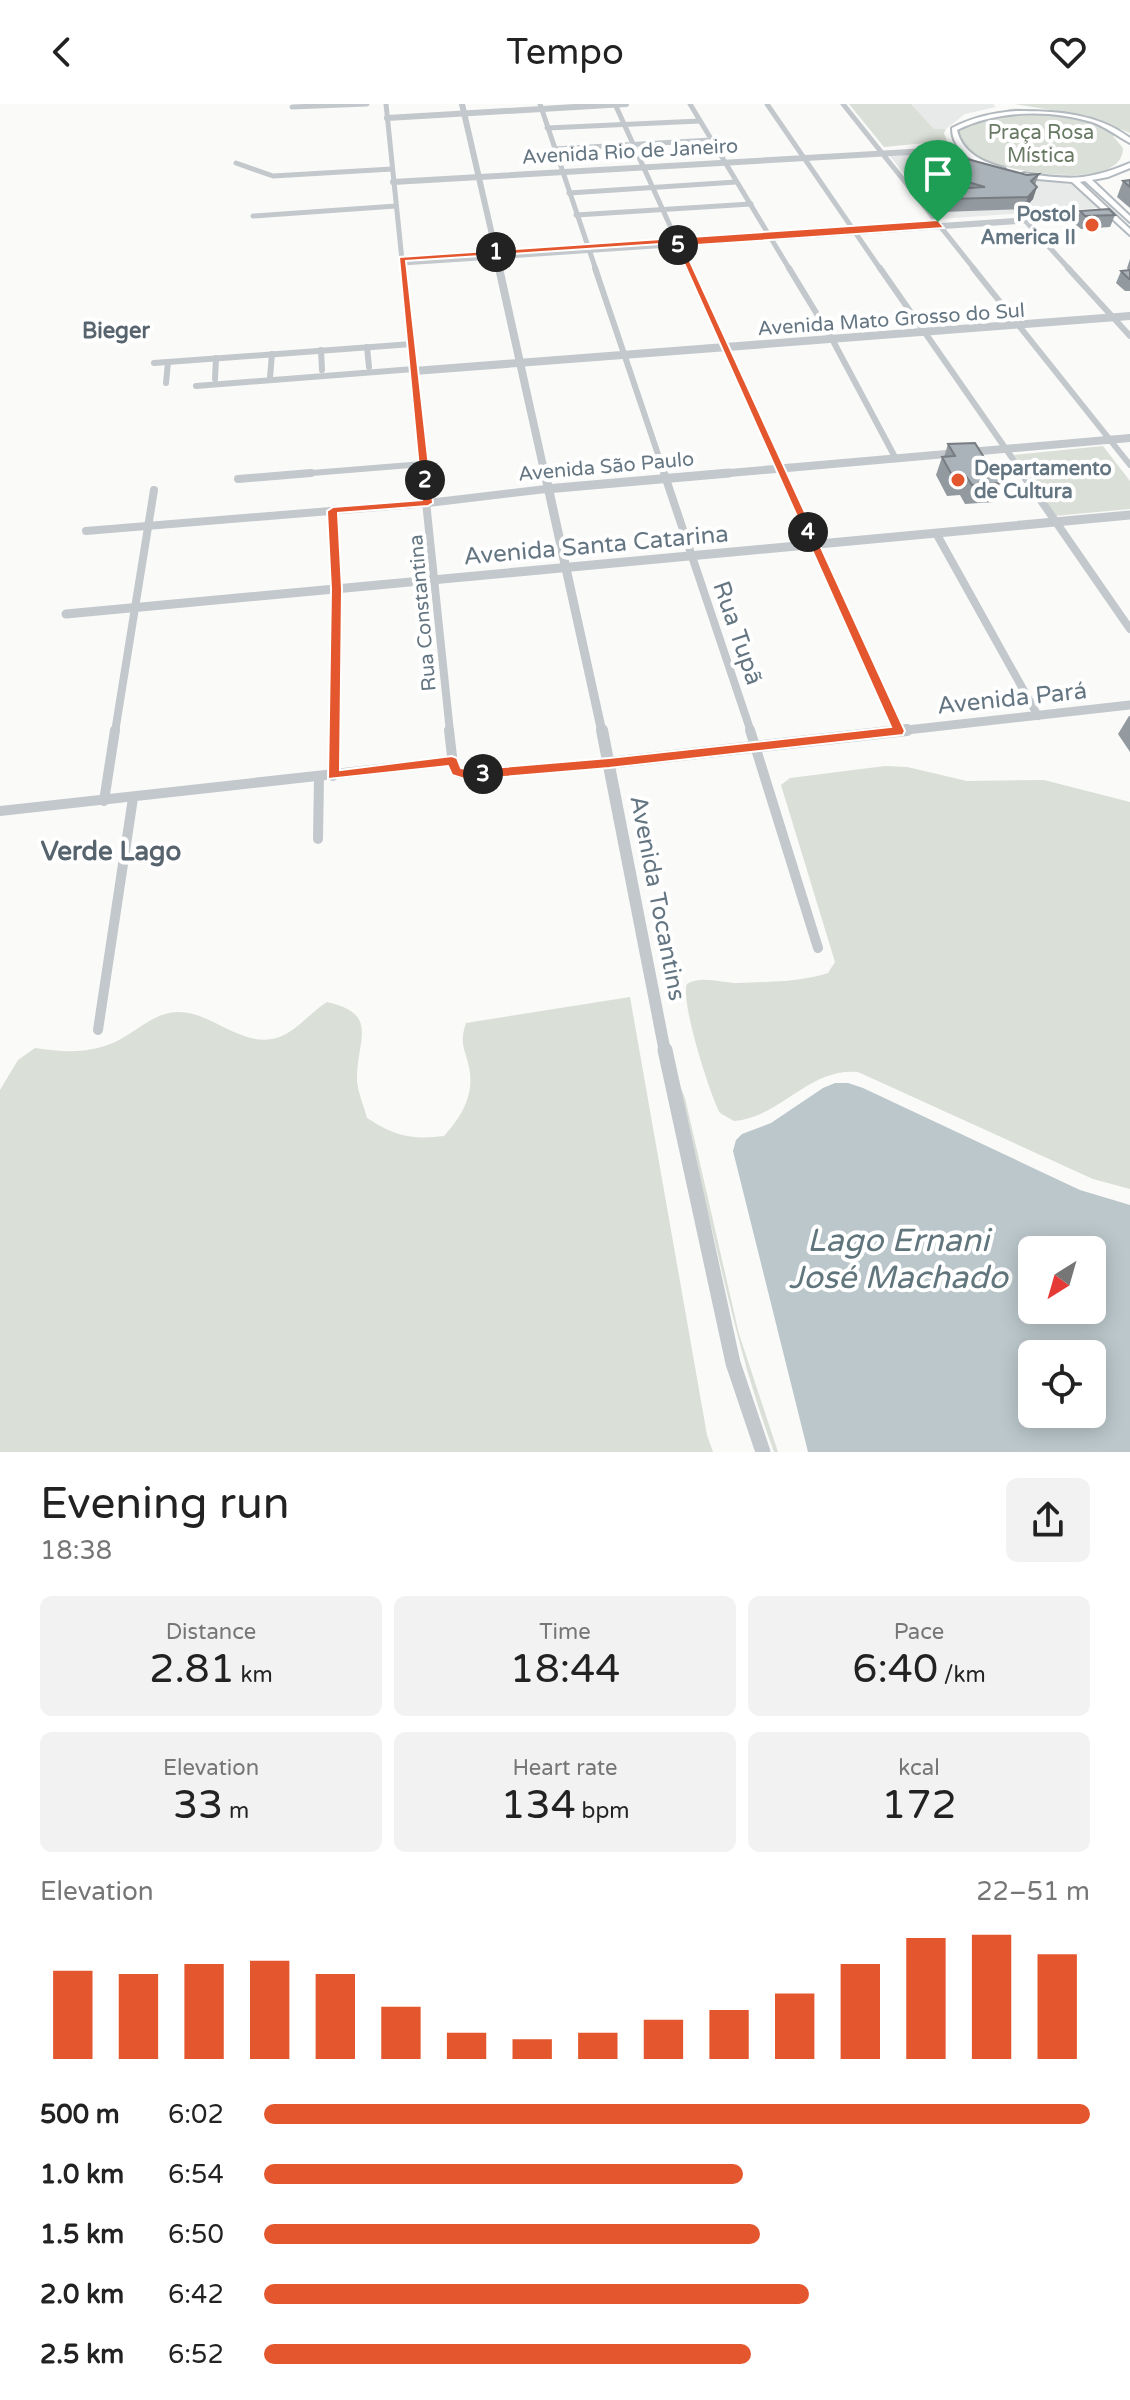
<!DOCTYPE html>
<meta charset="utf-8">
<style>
body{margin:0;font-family:"Varela Round",sans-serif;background:#f2f2f2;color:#222;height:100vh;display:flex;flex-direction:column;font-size:30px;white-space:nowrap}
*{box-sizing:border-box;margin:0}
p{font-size:26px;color:#767676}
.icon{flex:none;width:44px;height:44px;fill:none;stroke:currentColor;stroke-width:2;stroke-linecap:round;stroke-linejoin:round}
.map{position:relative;height:1348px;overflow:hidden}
.sheet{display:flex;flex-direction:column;background:#fff;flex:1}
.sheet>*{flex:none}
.needle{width:52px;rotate:217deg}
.fabs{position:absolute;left:1018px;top:1132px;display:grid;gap:16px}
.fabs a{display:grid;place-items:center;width:88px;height:88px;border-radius:12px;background:#fff;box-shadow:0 4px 20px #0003;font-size:40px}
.pin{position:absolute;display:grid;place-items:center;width:68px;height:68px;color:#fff;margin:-82px -34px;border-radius:50% 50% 50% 0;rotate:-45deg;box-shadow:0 0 8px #0007}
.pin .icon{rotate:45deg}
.km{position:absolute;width:40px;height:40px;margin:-20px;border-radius:50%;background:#222;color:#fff;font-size:22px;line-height:40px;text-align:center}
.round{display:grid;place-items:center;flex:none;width:84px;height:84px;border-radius:12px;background:#f2f2f2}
.overview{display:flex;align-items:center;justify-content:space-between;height:136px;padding:0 40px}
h1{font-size:44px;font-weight:600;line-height:60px}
.stats{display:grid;grid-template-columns:repeat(3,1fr);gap:12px;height:136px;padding:8px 40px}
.stats div{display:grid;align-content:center;border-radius:12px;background:#f2f2f2;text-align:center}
.stats b{font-size:40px;font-weight:600}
.stats small{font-size:22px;font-weight:400}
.stats p{font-size:22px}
.chart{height:224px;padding:16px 40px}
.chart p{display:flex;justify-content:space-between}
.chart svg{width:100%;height:144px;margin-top:8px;stroke:#e4572e;stroke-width:6}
ul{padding:0 40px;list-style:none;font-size:26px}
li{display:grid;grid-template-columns:128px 96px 1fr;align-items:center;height:60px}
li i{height:20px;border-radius:10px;background:#e4572e}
header{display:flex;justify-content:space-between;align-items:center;height:104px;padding:0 40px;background:#fff;font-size:36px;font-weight:600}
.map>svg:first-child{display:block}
.built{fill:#e8e9e9}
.green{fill:#dadfd7}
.water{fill:#bbc7cb;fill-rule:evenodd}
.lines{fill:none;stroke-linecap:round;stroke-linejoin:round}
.secondary-casing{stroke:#b3babf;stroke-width:4}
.minor-far3{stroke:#c3c8cc;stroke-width:5}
.minor-far2{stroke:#c3c8cc;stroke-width:6}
.minor-far1{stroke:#c3c8cc;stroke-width:8}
.minor{stroke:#c3c8cc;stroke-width:10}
.tertiary-far4{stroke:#c3c8cc;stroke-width:6}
.tertiary-far3{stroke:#c3c8cc;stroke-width:8}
.tertiary-far2{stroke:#c3c8cc;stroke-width:9}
.tertiary-far1{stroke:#c3c8cc;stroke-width:12}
.tertiary{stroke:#c3c8cc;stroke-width:15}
.secondary{fill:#fff;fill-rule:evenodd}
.wall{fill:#929a9f}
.shaded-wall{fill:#777d82}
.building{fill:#aab3b9;stroke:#777d82;stroke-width:2}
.route{fill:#e4572e;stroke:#fff;stroke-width:2;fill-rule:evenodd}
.poi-dot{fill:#e4572e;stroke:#fff;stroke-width:3}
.labels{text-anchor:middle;stroke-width:8;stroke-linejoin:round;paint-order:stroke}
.far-park-label{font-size:20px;fill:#687a64;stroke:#fff}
.far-street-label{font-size:20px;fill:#657683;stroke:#fff}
.far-poi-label{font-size:20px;font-weight:bold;fill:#657683;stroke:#fff;text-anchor:end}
.far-neighbourhood-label{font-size:22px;font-weight:bold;fill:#57646e;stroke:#fff}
.street-label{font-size:24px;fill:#657683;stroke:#fff}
.neighbourhood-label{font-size:26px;font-weight:bold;fill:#57646e;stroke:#fff}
.near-water-label{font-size:32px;font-style:italic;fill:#60757c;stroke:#fff}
</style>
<header><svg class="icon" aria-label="back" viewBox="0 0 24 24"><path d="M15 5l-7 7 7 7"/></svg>Tempo<svg class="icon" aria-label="heart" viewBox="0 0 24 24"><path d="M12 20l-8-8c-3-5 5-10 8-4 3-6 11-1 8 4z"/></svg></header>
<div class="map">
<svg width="1130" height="1348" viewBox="0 0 1130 1348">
<rect width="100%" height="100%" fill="#fafaf8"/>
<!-- built -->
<g class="built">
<polygon points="911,0 993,0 996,3 965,10 946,25 934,25"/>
<polygon points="957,47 975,59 1034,75 1074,79 1099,104 939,115 890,52"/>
</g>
<!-- green -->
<g class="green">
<polygon points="849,0 911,0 934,25 946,25 944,29 947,37 884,43"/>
<polygon points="1015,0 1130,0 1130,29 1088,12"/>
<path d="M1008,5C1049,3 1083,12 1119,31L1113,32L1123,44C1123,87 1017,68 993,59C981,55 970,48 961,40L956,25C974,9 988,8 1010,7Z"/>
<polygon points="1103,342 1130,377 1130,405 1054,412 1014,351"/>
<path d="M885,662L907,663L967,677L1044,676L1130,698V1085L1093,1075L858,968C809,963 780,1014 734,1017L720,1009C710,991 680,897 687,880C700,871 722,879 738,879C765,878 802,878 828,869L835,858L781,681L790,674Z"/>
<path d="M630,893L707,1331L713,1348H0V986L18,956L35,944C63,948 86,950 113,939C134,930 155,907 179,908C210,908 240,941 272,935C294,931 308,910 327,898C381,910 356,936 357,977C358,989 364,1002 367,1014C395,1032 411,1036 444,1032C460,1014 473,994 470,969C467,946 458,943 466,919Z"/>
<path d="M678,977L685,994L739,1230L778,1348H774C748,1278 731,1207 714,1134C701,1081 688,1030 678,977Z"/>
</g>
<!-- water -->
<path class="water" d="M835,979H848L863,984L1080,1086L1130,1101V1348H808L733,1047L736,1036L742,1030L771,1019L823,984ZM1032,1146H1092V1206H1032ZM1032,1250H1092V1310H1032Z"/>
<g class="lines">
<defs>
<g id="secondary">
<path d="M1016,7C1057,7 1097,9 1130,34V39C1117,32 1106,23 1092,18C1050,5 997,6 957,26C962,49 983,58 1004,64L1005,65L1002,67C980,61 952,50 952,24C973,13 993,9 1016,7Z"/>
<path d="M1130,59V64L1108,73L1092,76L1130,112V118L1085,77L1080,78L1130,125V131L1072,78L1037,75L1021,71L1024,69C1068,76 1088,77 1130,59Z"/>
</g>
</defs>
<!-- secondary casing -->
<use href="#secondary" class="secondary-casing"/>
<!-- minor-far3 -->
<g class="minor-far3">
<polyline points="386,0 403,166"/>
<polyline points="540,0 596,166"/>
<polyline points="615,0 690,166"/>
<polyline points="690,0 790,166"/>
<polyline points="767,0 881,166"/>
<polyline points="843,0 975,166"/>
<polyline points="292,3 367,0"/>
<polyline points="547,24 700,17"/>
<polyline points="554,45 711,36"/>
<polyline points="236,59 273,72 392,65"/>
<polyline points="569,89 736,78"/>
<polyline points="576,111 751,100"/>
<polyline points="253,112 396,102"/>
<polyline points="1022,113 1070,166"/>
<polyline points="402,159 494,153"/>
</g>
<!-- minor-far2 -->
<g class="minor-far2">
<polyline points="403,164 424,371"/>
<polyline points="595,164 665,371"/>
<polyline points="689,164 783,371"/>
<polyline points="789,164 832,235 896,355"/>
<polyline points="880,164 1024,371"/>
<polyline points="973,164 1130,361"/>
<polyline points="1068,164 1130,232"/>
<polyline points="367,243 369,263"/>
<polyline points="321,246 322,266"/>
<polyline points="154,259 412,240"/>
<polyline points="270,273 272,250"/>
<polyline points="215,275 216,254"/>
<polyline points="166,279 168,258"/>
<polyline points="196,282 414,265"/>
<polyline points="287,371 423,360"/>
</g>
<!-- minor-far1 -->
<g class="minor-far1">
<polyline points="423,369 450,628"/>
<polyline points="664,369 751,628"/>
<polyline points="782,369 899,627"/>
<polyline points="1022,369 1130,525"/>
<polyline points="238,375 311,369"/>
<polyline points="333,407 337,485 334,628"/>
<polyline points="86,427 428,399 546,385"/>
<polyline points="936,429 1038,612"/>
<polyline points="115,628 154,386"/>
</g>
<!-- minor -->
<g class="minor">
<polyline points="449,626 453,661 459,669 468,671 609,659"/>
<polyline points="750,626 818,844"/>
<polyline points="333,672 334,626"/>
<polyline points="104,697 115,626"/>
<polyline points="0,707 452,657"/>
<polyline points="318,735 319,673"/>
<polyline points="98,926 133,694"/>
</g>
<!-- tertiary-far4 -->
<g class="tertiary-far4">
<polyline points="462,0 496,148"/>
<polyline points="387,14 626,0"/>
<polyline points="393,78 962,45"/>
<polyline points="500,152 1090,112"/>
<polyline points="497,153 500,166"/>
</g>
<!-- tertiary-far3 -->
<g class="tertiary-far3">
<polyline points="499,164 545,371"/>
<polyline points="414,267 1130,212"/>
<polyline points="706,371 1130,334"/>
</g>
<!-- tertiary-far2 -->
<g class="tertiary-far2">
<polyline points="545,369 602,628"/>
<polyline points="546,385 729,369"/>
<polyline points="66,510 1130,411"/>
<polyline points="889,628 1130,601"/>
</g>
<!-- tertiary-far1 -->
<g class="tertiary-far1">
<polyline points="602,626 665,948"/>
<polyline points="609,659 907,626"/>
</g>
<!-- tertiary -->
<polyline class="tertiary" points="665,946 733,1259 763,1348"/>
<!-- secondary -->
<use href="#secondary" class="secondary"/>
</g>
<!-- wall -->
<g class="wall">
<polygon points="953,66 1027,71 1039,70 1035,81 1033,95 1024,105 942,108 934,98 937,86 946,85 930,81 934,68"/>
<polygon points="1130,76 1130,104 1117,93 1123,77"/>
<polygon points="1080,107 1115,111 1110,123 1081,125 1075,120"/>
<polygon points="1130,155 1130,187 1125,187 1116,179 1121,167 1129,167 1127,164"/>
<polygon points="948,340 1000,379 994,398 965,400 960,391 947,392 936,371 942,353 944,353"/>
<polygon points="1129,612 1130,612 1130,648 1118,630"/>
</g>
<!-- shaded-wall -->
<polygon class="shaded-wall" points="1037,83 1033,95 1024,105 1028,93"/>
<!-- building -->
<g class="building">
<polygon points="967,55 1027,71 1039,70 1031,77 1037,83 1028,93 945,95 937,86 985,83 934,68 941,62 953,66"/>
<polygon points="1130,76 1130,83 1123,77"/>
<polygon points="1109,105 1115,111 1085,112 1080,107"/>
<polygon points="1130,166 1130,175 1129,175 1121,167"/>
<polygon points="975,339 1000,379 972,381 966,372 953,373 942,353 955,352 948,340"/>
</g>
<!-- route -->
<path class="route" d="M938,116L944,124L683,142L905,627L903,631L609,664L468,676L452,671L448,662L328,675L331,485L327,407L333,403L422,396L399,153ZM675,139L891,623L609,654L468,666L461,664L457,654L452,652L340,666L342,485L338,409L428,402L433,399L406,157Z"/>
<!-- markers -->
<g class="poi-dot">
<circle cx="1092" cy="121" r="8"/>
<circle cx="958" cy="376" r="8"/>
</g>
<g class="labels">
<!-- far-park labels -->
<g class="far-park-label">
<text x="1041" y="35">Praça Rosa<tspan x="1041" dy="23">Mística</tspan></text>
</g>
<!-- far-street labels -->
<g class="far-street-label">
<text transform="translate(630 47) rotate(-3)" y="7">Avenida Rio de Janeiro</text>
<text transform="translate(891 215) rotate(-4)" y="7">Avenida Mato Grosso do Sul</text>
<text transform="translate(606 362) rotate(-5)" y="7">Avenida São Paulo</text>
<text transform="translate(422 509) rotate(-95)" y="7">Rua Constantina</text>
</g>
<!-- far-poi labels -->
<g class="far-poi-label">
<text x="1076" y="117">Postol<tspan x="1076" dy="23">America II</tspan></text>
<text x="974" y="371" text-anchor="start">Departamento<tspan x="974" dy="23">de Cultura</tspan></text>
</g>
<!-- far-neighbourhood labels -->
<g class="far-neighbourhood-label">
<text x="116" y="234">Bieger</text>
</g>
<!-- street labels -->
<g class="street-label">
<text transform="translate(596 441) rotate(-5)" y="8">Avenida Santa Catarina</text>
<text transform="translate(738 529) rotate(71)" y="8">Rua Tupã</text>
<text transform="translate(1012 594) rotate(-6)" y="8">Avenida Pará</text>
<text transform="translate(658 794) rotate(79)" y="8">Avenida Tocantins</text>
</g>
<!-- neighbourhood labels -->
<g class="neighbourhood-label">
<text x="111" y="756">Verde Lago</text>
</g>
<!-- near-water labels -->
<g class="near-water-label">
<text x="898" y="1147">Lago Ernani<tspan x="898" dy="37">José Machado</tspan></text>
</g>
</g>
</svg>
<div class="fabs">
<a><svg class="needle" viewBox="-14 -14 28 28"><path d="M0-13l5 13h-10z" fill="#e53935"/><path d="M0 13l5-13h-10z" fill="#767676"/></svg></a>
<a><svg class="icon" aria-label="locate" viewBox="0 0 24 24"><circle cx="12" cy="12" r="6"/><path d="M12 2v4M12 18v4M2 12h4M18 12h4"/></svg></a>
</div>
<div class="pin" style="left:938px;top:118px;background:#1e9e55"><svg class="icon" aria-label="arrive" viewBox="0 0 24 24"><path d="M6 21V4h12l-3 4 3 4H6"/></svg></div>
<b class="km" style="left:496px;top:148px">1</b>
<b class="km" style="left:425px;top:376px">2</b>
<b class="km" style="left:483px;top:670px">3</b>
<b class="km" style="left:808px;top:428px">4</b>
<b class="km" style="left:678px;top:141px">5</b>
</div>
<section class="sheet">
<div class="overview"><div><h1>Evening run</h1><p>18:38</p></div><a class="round"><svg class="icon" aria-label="share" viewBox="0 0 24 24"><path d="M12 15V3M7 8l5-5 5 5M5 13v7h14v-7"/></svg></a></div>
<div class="stats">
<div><p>Distance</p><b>2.81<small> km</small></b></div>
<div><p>Time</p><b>18:44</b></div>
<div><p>Pace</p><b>6:40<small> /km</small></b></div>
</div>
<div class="stats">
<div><p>Elevation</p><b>33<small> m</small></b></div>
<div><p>Heart rate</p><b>134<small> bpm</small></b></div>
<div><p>kcal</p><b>172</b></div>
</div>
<div class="chart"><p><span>Elevation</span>22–51 m</p>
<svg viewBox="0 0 160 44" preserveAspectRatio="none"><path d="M5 44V17M15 44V18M25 44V15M35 44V14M45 44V18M55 44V28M65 44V36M75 44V38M85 44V36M95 44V32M105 44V29M115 44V24M125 44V15M135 44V7M145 44V6M155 44V12"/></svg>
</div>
<ul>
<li><b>500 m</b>6:02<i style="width:100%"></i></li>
<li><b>1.0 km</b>6:54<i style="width:58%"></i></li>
<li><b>1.5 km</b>6:50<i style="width:60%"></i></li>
<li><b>2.0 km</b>6:42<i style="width:66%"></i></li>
<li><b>2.5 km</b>6:52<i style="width:59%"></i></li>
</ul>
</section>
